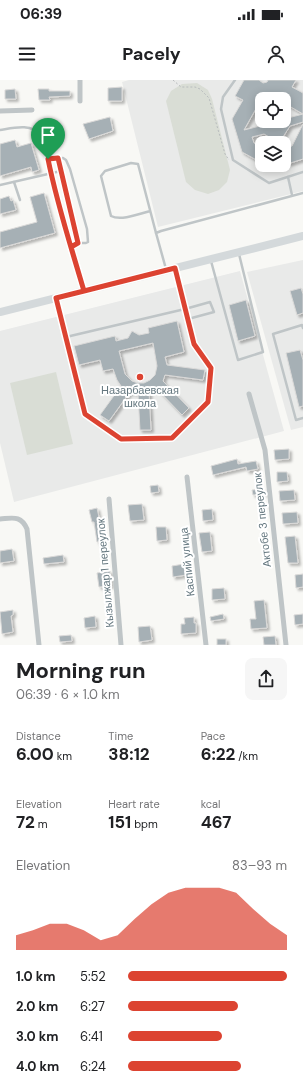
<!DOCTYPE html>
<meta charset="utf-8">
<style>
body{margin:0;font-family:"DM Sans",sans-serif;background:#f6f6f6;color:#202124;height:100vh;display:flex;flex-direction:column;font-size:15px;white-space:nowrap}
*{box-sizing:border-box;margin:0}
p{font-size:13px;color:#757577}
.icon{flex:none;width:22px;height:22px;fill:none;stroke:currentColor;stroke-width:2;stroke-linecap:round;stroke-linejoin:round}
.map{position:relative;height:565px;overflow:hidden}
.panel{display:flex;flex-direction:column;background:#fff;flex:1}
.panel>*{flex:none}
.tools{position:absolute;left:255px;top:12px;display:grid;gap:8px}
.tools a{display:grid;place-items:center;width:36px;height:36px;border-radius:8px;background:#fff;box-shadow:0 2px 10px #0003;font-size:20px}
.pin{position:absolute;display:grid;place-items:center;width:34px;height:34px;color:#fff;margin:-41px -17px;border-radius:50% 50% 50% 0;rotate:-45deg;box-shadow:0 0 4px #0007}
.pin .icon{rotate:45deg}
.round{display:grid;place-items:center;flex:none;width:42px;height:42px;border-radius:8px;background:#f6f6f6}
.head{display:flex;align-items:center;justify-content:space-between;height:68px;padding:0 16px}
h1{font-size:22px;font-weight:700;line-height:30px}
.stats{display:grid;grid-template-columns:repeat(3,1fr);gap:6px;height:68px;padding:4px 16px}
.stats div{display:grid;align-content:center}
.stats b{font-size:17px;font-weight:700}
.stats small{font-size:11px;font-weight:400}
.stats p{font-size:11px}
.chart{height:112px;padding:8px 16px}
.chart p{display:flex;justify-content:space-between}
.chart svg{width:100%;height:72px;margin-top:4px;fill:#dc4331;opacity:.7}
ul{padding:0 16px;list-style:none;font-size:13px}
li{display:grid;grid-template-columns:64px 48px 1fr;align-items:center;height:30px}
li i{height:10px;border-radius:5px;background:#dc4331}
.status{display:flex;justify-content:space-between;align-items:center;height:28px;padding:0 20px;background:#fff;direction:ltr}
.status svg{height:11px;fill:currentColor}
header{display:flex;justify-content:space-between;align-items:center;height:52px;padding:0 16px;background:#fff;font-size:18px;font-weight:700}
.map>svg:first-child{display:block}
.built{fill:#e9eae9;fill-rule:evenodd}
.green{fill:#d9ddd5}
.building{fill:#a6b0b5;stroke:#dad9d8;fill-rule:evenodd;filter:url(#shadow)}
.lines{fill:none;stroke-linecap:round;stroke-linejoin:round}
.path{stroke:#b8bcbe;stroke-width:1;stroke-dasharray:2 2;stroke-linecap:butt}
.service{stroke:#bfc5c7;stroke-width:2.5}
.minor{stroke:#bfc5c7;stroke-width:5}
.primary{stroke:#d4d9db;stroke-width:8}
.route-casing{stroke:#fff;stroke-width:8}
.route{stroke:#dc4331;stroke-width:5}
.poi-dot{fill:#dc4331;stroke:#fff;stroke-width:1.5}
.labels{text-anchor:middle;stroke-width:4;stroke-linejoin:round;paint-order:stroke}
.poi-label{font-size:11px;fill:#64777f;stroke:#fff}
.street-label{font-size:11px;fill:#64777f;stroke:#fff}
</style>
<div class="status"><b>06:39</b><svg viewBox="0 0 49 12"><path d="M0 12V9h3v3zM5 12V6h3v6zM10 12V3h3v9zM15 12V0h3v12zM26 1h20v11H26zM47 4h2v5h-2z"/></svg></div>
<header><svg class="icon" aria-label="menu" viewBox="0 0 24 24"><path d="M4 6h16M4 12h16M4 18h16"/></svg>Pacely<svg class="icon" aria-label="person" viewBox="0 0 24 24"><circle cx="12" cy="8" r="4"/><path d="M4 21q1-7 8-7t8 7"/></svg></header>
<div class="map">
<svg width="303" height="565" viewBox="0 0 303 565">
<defs>
<filter id="shadow"><feDropShadow dx="2.5" dy="2.5" stdDeviation="1" flood-color="#0004"/></filter>
</defs>
<rect width="100%" height="100%" fill="#f8f8f5"/>
<!-- built -->
<g class="built">
<path d="M129,0H303V111L158,147L122,2ZM262,19H284V41H262ZM262,63H284V85H262Z"/>
<polygon points="303,180 303,347 291,350 247,192"/>
<polygon points="240,191 284,351 14,422 0,363 0,251"/>
</g>
<!-- green -->
<g class="green">
<polygon points="197,3 208,10 212,19 230,90 227,102 219,110 208,114 195,110 186,102 166,21 171,11 182,4"/>
<polygon points="56,292 73,364 27,375 10,303"/>
</g>
<!-- building -->
<g class="building">
<polygon points="244,0 259,0 263,3 267,2 268,0 296,0 292,7 303,13 303,34 284,23 284,19 262,19 262,24 258,25 244,50 260,46 264,41 284,41 284,36 288,38 303,34 303,42 290,46 283,57 284,63 276,63 276,61 264,54 252,57 254,63 262,67 262,83 242,72 232,39 243,20 235,16"/>
<polygon points="122,7 122,21 108,21 108,8"/>
<polygon points="15,9 16,19 5,19 5,10"/>
<polygon points="38,9 49,9 49,11 70,11 70,16 49,17 50,20 39,20"/>
<polygon points="110,37 113,51 89,59 83,44"/>
<polygon points="303,44 303,79 284,85 284,68 292,66"/>
<polygon points="15,60 17,67 31,63 39,90 32,92 31,87 0,96 0,64"/>
<polygon points="44,113 55,153 0,168 0,152 37,142 30,117"/>
<polygon points="9,116 11,121 13,120 16,130 0,134 0,119"/>
<polygon points="301,208 303,214 303,233 297,235 290,211"/>
<polygon points="246,220 255,256 238,261 229,225"/>
<path d="M177,241L184,272L165,277L167,285L205,290L203,300L165,295L163,301L189,328L182,335L156,308L149,312L151,350H140L138,314L130,312L109,341L100,335L121,306L117,300L113,289L103,291L100,280L79,285L74,266L115,256L116,261L128,258L132,251L139,255L149,253L148,248ZM153,263L157,286L155,295L150,300L144,303H138L132,301L125,294L119,271Z"/>
<polygon points="300,270 303,280 303,326 299,327 286,273"/>
<polygon points="289,369 289,379 275,380 274,370"/>
<polygon points="237,379 238,384 256,381 258,389 247,391 246,387 213,395 211,386"/>
<polygon points="277,392 287,392 288,401 277,402"/>
<polygon points="158,405 159,412 151,413 150,406"/>
<polygon points="263,409 264,414 253,415 252,410"/>
<polygon points="294,410 295,420 280,421 279,411"/>
<polygon points="142,424 144,440 130,441 128,425"/>
<polygon points="97,428 104,461 97,462 94,442 92,442 89,430"/>
<polygon points="212,429 213,440 203,441 202,430"/>
<polygon points="297,432 298,443 283,444 282,433"/>
<polygon points="156,447 166,447 167,460 157,461"/>
<polygon points="210,452 212,471 202,472 199,453"/>
<polygon points="295,456 298,483 288,483 285,457"/>
<polygon points="12,469 14,481 0,483 0,471"/>
<polygon points="63,475 64,482 44,484 43,478"/>
<polygon points="184,484 186,495 173,497 172,486"/>
<polygon points="110,491 111,506 99,507 97,493"/>
<polygon points="303,494 303,507 296,508 295,495"/>
<polygon points="224,508 225,519 212,520 212,509"/>
<polygon points="264,520 267,548 251,549 250,539 256,539 254,521"/>
<polygon points="13,530 13,535 11,536 13,552 2,554 0,532"/>
<polygon points="223,534 224,539 211,541 210,537"/>
<polygon points="303,534 303,544 295,545 294,535"/>
<polygon points="95,536 96,547 85,548 84,538"/>
<polygon points="194,537 194,543 196,543 196,553 181,554 181,544 185,544 184,538"/>
<polygon points="150,546 152,560 139,562 138,547"/>
<polygon points="71,555 72,561 60,562 59,556"/>
<polygon points="275,556 276,565 264,565 263,557"/>
<rect x="217" y="559" width="9" height="6"/>
</g>
<g class="lines">
<!-- path -->
<polyline class="path" points="173,0 181,7 195,7 200,9 209,18 225,74 229,80"/>
<!-- service -->
<g class="service">
<polyline points="235,0 223,17 221,29 233,80 269,103 303,92"/>
<path d="M0,50C13,48 31,43 41,55C48,63 48,83 51,94C60,132 72,170 83,209"/>
<polyline points="58,78 61,91"/>
<polyline points="48,79 63,78 66,80 70,89 87,149 88,162 86,163 78,163"/>
<polyline points="288,97 292,115"/>
<polyline points="14,102 20,120"/>
<polyline points="0,105 61,91 78,163 71,167"/>
<path d="M150,131C139,134 121,141 111,136L101,96L105,91L131,83L138,84L156,153"/>
<polyline points="211,181 238,280 263,272 239,174"/>
<polyline points="166,189 156,153 161,151 303,113"/>
<polyline points="176,190 194,264 211,288 208,321 172,358 121,359 85,334 66,257 185,229 210,222 214,232 188,239"/>
<polyline points="57,220 66,257"/>
<polyline points="303,248 302,245 273,254 296,340 303,338"/>
</g>
<!-- minor -->
<g class="minor">
<polyline points="80,0 80,21"/>
<polyline points="0,31 32,30"/>
<polyline points="249,314 265,370 286,565"/>
<polyline points="187,397 206,565"/>
<polyline points="109,419 121,565"/>
<path d="M0,439C13,438 21,435 27,449L39,565"/>
</g>
<!-- primary -->
<polyline class="primary" points="0,232 303,156"/>
</g>
<g class="lines">
<defs>
<path id="route" d="M48,79C57,124 71,167 84,211L56,218L85,334L121,359L172,358L208,322L211,288L194,264L175,188L84,211L71,167L78,163L58,78L48,79"/>
</defs>
<!-- route casing -->
<use href="#route" class="route-casing"/>
<!-- route -->
<use href="#route" class="route"/>
</g>
<!-- markers -->
<circle class="poi-dot" cx="140" cy="297" r="4"/>
<g class="labels">
<!-- poi labels -->
<g class="poi-label">
<text x="140" y="314">Назарбаевская<tspan x="140" dy="13">школа</tspan></text>
</g>
<!-- street labels -->
<g class="street-label">
<text transform="translate(262 440) rotate(-96)" y="4">Актобе 3 переулок</text>
<text transform="translate(187 482) rotate(-96)" y="4">Каспий улица</text>
<text transform="translate(105 493) rotate(-95)" y="4">Кызылжар 1 переулок</text>
</g>
</g>
</svg>
<div class="tools">
<a><svg class="icon" aria-label="locate" viewBox="0 0 24 24"><circle cx="12" cy="12" r="6"/><path d="M12 2v4M12 18v4M2 12h4M18 12h4"/></svg></a>
<a><svg class="icon" aria-label="layers" viewBox="0 0 24 24"><path d="M12 4l9 5-9 5-9-5zM3 14l9 5 9-5"/></svg></a>
</div>
<div class="pin" style="left:48px;top:79px;background:#1e9e55"><svg class="icon" aria-label="arrive" viewBox="0 0 24 24"><path d="M6 21V4h12l-3 4 3 4H6"/></svg></div>
</div>
<section class="panel">
<div class="head"><div><h1>Morning run</h1><p>06:39 · 6 × 1.0 km</p></div><a class="round"><svg class="icon" aria-label="share" viewBox="0 0 24 24"><path d="M12 15V3M7 8l5-5 5 5M5 13v7h14v-7"/></svg></a></div>
<div class="stats">
<div><p>Distance</p><b>6.00<small> km</small></b></div>
<div><p>Time</p><b>38:12</b></div>
<div><p>Pace</p><b>6:22<small> /km</small></b></div>
</div>
<div class="stats">
<div><p>Elevation</p><b>72<small> m</small></b></div>
<div><p>Heart rate</p><b>151<small> bpm</small></b></div>
<div><p>kcal</p><b>467</b></div>
</div>
<div class="chart"><p><span>Elevation</span>83–93 m</p>
<svg viewBox="0 0 160 44" preserveAspectRatio="none"><path d="M0 44V35L10 32L20 28L30 28L40 32L50 38L60 35L70 25L80 16L90 9L100 6L110 6L120 6L130 9L140 19L150 28L160 35V44z"/></svg>
</div>
<ul>
<li><b>1.0 km</b>5:52<i style="width:100%"></i></li>
<li><b>2.0 km</b>6:27<i style="width:69%"></i></li>
<li><b>3.0 km</b>6:41<i style="width:59%"></i></li>
<li><b>4.0 km</b>6:24<i style="width:71%"></i></li>
</ul>
</section>
